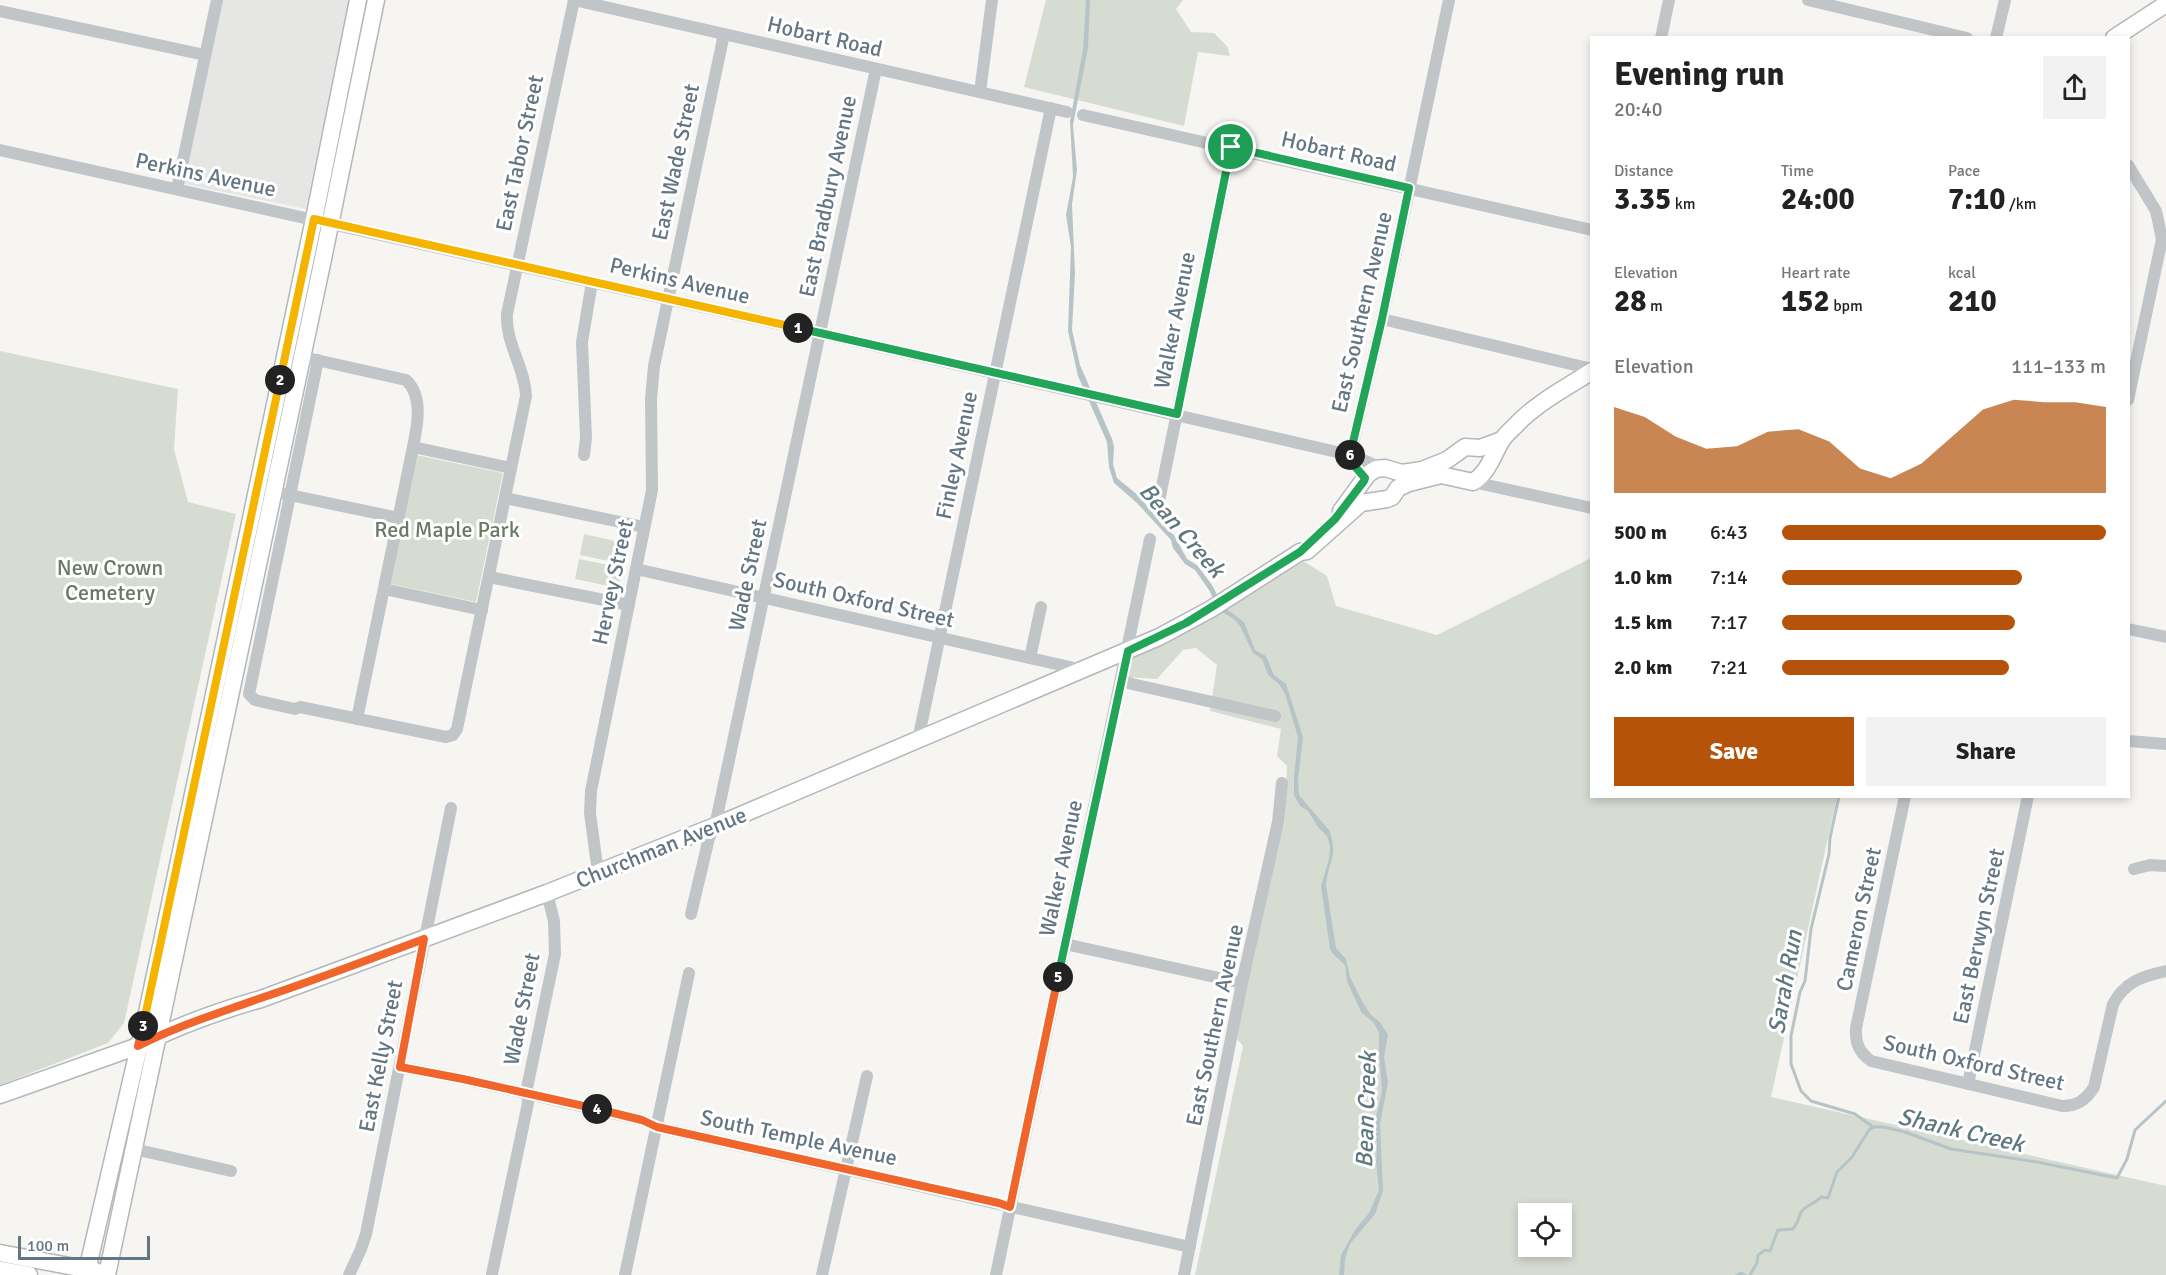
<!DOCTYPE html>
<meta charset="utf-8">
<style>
body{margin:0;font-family:Signika,sans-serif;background:#f2f2f2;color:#222;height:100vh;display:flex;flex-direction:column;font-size:22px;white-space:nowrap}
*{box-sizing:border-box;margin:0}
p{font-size:20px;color:#767676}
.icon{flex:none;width:33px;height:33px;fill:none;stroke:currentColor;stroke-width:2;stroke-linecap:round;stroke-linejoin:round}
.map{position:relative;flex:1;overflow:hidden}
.sheet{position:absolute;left:1590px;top:36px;width:540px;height:762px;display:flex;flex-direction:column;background:#fff;border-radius:0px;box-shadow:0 3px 9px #0003}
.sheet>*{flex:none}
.controls{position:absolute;left:1518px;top:1203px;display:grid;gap:12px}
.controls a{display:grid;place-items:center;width:54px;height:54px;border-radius:0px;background:#fff;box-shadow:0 3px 9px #0003;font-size:30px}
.scale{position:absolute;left:18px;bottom:15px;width:132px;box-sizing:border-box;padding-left:6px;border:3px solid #647683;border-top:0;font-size:16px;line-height:21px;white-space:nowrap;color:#647683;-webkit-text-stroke:4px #fff;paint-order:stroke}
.pin{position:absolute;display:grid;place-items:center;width:51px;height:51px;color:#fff;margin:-26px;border:3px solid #fff;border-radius:50%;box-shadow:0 2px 6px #0007}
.km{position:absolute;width:30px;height:30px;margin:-15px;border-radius:50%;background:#222;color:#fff;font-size:16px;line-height:30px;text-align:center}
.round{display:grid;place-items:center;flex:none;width:63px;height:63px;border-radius:0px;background:#f2f2f2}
.summary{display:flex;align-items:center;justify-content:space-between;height:102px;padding:0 24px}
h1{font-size:33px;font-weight:700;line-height:45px}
.figures{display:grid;grid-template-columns:repeat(3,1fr);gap:9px;height:102px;padding:6px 24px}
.figures div{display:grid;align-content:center}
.figures b{font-size:30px;font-weight:700}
.figures small{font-size:16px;font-weight:400}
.figures p{font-size:16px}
.chart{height:168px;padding:12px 24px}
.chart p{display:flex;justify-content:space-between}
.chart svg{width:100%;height:108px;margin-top:6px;fill:#b45309;opacity:.7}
.cta{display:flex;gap:12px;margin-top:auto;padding:12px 24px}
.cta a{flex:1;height:69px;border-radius:0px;background:#b45309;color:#fff;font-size:24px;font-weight:700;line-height:69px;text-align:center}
.cta a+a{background:#f2f2f2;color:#222}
ul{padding:0 24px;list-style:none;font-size:20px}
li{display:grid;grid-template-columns:96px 72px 1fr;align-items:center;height:45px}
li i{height:15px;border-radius:8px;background:#b45309}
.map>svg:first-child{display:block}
.built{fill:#e6e7e5}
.green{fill:#d7dcd3;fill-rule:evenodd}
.water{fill:#b6c4c7}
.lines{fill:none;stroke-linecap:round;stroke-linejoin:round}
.stream{stroke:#b6c4c7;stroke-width:3}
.major-casing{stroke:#b2b7ba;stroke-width:19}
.minor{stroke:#c1c5c8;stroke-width:12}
.major{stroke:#fff;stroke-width:16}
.split-1-casing{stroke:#fff;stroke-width:12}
.split-2-casing{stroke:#fff;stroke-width:12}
.split-3-casing{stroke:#fff;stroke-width:12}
.split-4-casing{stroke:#fff;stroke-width:12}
.split-5-casing{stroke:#fff;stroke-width:12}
.split-6-casing{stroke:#fff;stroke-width:12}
.split-7-casing{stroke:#fff;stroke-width:12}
.split-1{stroke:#22a559;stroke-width:8}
.split-2{stroke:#f5b400;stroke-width:8}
.split-3{stroke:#f5b400;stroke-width:8}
.split-4{stroke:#f0652b;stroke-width:8}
.split-5{stroke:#f0652b;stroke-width:8}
.split-6{stroke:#22a559;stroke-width:8}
.split-7{stroke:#22a559;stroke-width:8}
.labels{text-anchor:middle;stroke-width:6;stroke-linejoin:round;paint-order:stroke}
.street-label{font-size:22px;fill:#647683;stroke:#fff}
.park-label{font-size:22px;fill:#697a63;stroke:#fff}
.water-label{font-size:24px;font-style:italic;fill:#5f7880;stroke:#fff}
</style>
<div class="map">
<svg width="2166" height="1275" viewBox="0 0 2166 1275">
<rect width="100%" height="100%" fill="#f6f5f2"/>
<!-- built -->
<polygon class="built" points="222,0 349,0 306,209 184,184"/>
<!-- green -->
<g class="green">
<polygon points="1046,0 1183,0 1176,9 1191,32 1214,33 1227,46 1230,56 1198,52 1184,126 1024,87"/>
<polygon points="0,351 178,389 174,449 188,502 236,514 124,1023 108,1043 0,1085"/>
<polygon points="416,455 503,473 476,602 391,584"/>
<polygon points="584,534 628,544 623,564 580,555"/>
<path d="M1591,558L1592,796L1837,797L1771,1097L2166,1186V1275H1195L1243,1046L1237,1039L1248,975L1280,825L1284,826L1287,766L1277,756L1281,729L1210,711L1217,665L1196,648L1183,650L1157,679L1127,677L1132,655L1303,561L1327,576L1336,606L1437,635ZM1528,1214H1562V1246H1528Z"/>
<polygon points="579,559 623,568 618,588 575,579"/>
</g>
<!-- water -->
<path class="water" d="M1086,0H1090L1088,48L1073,125L1077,170L1072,204L1075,273L1072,330L1080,365L1112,439L1114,447L1113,464L1117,478L1139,496L1162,525L1174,535L1187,559L1197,565L1212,585L1224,608L1231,612L1244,622L1255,650L1266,656L1274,675L1286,684L1303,737L1298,780L1299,795L1329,830C1339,857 1328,861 1326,885L1336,948L1346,959L1350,977L1363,1003L1371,1015L1380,1022L1388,1035L1384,1057L1388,1083L1380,1123L1383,1191L1375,1214L1350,1244L1345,1259L1344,1275H1339L1341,1255L1355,1230L1369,1213L1379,1190L1376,1162L1377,1144L1374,1126L1382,1091L1379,1051V1033L1374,1023L1361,1012L1347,981L1345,965L1333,954L1330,949L1321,886L1329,859L1330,846L1327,836L1318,827L1308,811L1300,806L1294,795V777L1298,737L1285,694L1279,684L1268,675L1262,659L1253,653L1240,626L1234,619L1219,610L1209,590L1195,570L1185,564L1173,548L1171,540L1137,503L1114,483L1109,467L1107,442L1078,376L1068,331L1071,247L1066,215L1073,177L1070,121L1083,50Z"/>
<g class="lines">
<!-- stream -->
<g class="stream">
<polyline points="1839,796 1830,838 1829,854 1811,929 1805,981 1800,992 1791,1036 1791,1064 1801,1091 1811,1101 1855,1114 1873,1127"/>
<polyline points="1737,1275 1741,1273 1745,1275"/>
<path d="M1750,1275L1757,1263L1758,1255L1765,1250L1770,1251L1778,1230L1793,1229C1799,1222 1798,1218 1801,1212C1806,1205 1815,1204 1821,1197L1828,1198L1837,1172L1852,1157L1869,1130L1873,1127H1883L1905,1132L1951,1149L2037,1162L2117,1178L2127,1159L2135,1130L2166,1101"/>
</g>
<defs>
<g id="major">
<polyline points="2114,38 2166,4"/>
<polyline points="1341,511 1368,474 1376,469 1385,468 1402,473 1422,470 1447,460 1465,447 1480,448 1502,440"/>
<path d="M0,1095L138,1046C177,1026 219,1011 261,999L547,893L715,826L1159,637L1211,609L1300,552L1307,551L1361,503L1387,499L1392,497L1398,488L1409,483L1441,475L1473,482C1489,472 1493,454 1502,440C1505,435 1511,430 1515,426C1536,403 1566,388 1592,371"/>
<polyline points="0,1253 96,1271"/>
<polyline points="0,1270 29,1275"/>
<polyline points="86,1275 148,1008 314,219 358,0"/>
<polyline points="107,1275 323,259 376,0"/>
</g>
</defs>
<!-- major casing -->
<use href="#major" class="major-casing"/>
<!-- minor -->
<g class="minor">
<polyline points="1808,0 1967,38"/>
<polyline points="0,11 205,55"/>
<polyline points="1661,38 1669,0"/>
<polyline points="1996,38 2005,0"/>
<polyline points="980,92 992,0"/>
<polyline points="1083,115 1592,230"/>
<polyline points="0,150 820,333 1354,456 1381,468"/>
<polyline points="2128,165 2156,211 2162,239 2128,400"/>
<polyline points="177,189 217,0"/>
<polyline points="1382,319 1592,369"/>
<path d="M312,359L406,380C424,396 417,428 413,447L357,719"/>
<path d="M318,360L249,694L255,700L295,709L300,707L446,737L453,735L457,729L526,396C525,368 505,342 507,314L574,0L1067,112"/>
<polyline points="413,447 511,468"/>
<polyline points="584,455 586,438 582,342 592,282"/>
<polyline points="1350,456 1382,319 1449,0"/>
<polyline points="1350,456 1351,462 1365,478"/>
<polyline points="1473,482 1592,508"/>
<polyline points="285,494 399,518"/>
<polyline points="505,498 644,527"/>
<polyline points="1159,501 1231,148"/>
<polyline points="636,569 1083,670"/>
<polyline points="489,577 629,605"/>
<polyline points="384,589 482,610"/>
<polyline points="2128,629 2166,637"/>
<polyline points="1030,658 1041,607"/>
<polyline points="1121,680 1132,684 1275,716"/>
<polyline points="918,740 1051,108"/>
<polyline points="2128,741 2166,744"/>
<path d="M1905,796L1856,1028C1855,1043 1859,1052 1871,1061L2062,1106C2077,1106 2086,1100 2094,1087L2113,1004C2125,982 2142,976 2166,971"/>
<polyline points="2134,869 2150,865 2166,866"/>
<polyline points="598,873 590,813 591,791 652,490 651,399 654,366 724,34"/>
<polyline points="691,914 709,838 715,826 876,69"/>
<polyline points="1065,944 1242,983"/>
<polyline points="400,1067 463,1079 642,1120 657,1127 1190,1247"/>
<polyline points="1968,1084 2028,796"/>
<polyline points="134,1149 231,1171"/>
<polyline points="492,1274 528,1103 527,1088 555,954 554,921 547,893"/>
<polyline points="349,1275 361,1249 366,1234 451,808"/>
<polyline points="625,1275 689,973"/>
<polyline points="822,1275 867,1076"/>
<polyline points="996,1275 1150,539"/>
<polyline points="1184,1275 1242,983 1278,822 1282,783"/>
</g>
<!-- major -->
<use href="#major" class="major"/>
</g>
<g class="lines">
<defs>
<polyline id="split-1" points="798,328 1177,414 1231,147"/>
<polyline id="split-2" points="280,380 314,219 798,328"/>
<polyline id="split-3" points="143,1026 280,380"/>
<path id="split-4" d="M143,1026L138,1046C177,1026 219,1013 261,998C316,980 370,959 424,939L400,1067L463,1079L597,1109"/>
<polyline id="split-5" points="597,1109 642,1120 657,1127 999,1203 1010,1207 1058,977"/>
<polyline id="split-6" points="1058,977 1128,651 1186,623 1300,552 1335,519 1364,481 1365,478 1351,462 1350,455"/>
<polyline id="split-7" points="1231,147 1409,188 1382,319 1350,455"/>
</defs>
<!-- split-1 casing -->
<use href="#split-1" class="split-1-casing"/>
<!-- split-2 casing -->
<use href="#split-2" class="split-2-casing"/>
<!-- split-3 casing -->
<use href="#split-3" class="split-3-casing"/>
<!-- split-4 casing -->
<use href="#split-4" class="split-4-casing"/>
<!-- split-5 casing -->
<use href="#split-5" class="split-5-casing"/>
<!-- split-6 casing -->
<use href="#split-6" class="split-6-casing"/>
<!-- split-7 casing -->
<use href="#split-7" class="split-7-casing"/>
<!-- split-1 -->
<use href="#split-1" class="split-1"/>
<!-- split-2 -->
<use href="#split-2" class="split-2"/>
<!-- split-3 -->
<use href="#split-3" class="split-3"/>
<!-- split-4 -->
<use href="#split-4" class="split-4"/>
<!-- split-5 -->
<use href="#split-5" class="split-5"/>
<!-- split-6 -->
<use href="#split-6" class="split-6"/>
<!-- split-7 -->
<use href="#split-7" class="split-7"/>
</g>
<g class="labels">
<!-- street labels -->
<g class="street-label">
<text transform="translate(825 36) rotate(13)" y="8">Hobart Road</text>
<text transform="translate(1339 151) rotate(13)" y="8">Hobart Road</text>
<text transform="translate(519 153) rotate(-78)" y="8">East Tabor Street</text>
<text transform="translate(675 162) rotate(-78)" y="8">East Wade Street</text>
<text transform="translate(206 174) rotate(12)" y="8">Perkins Avenue</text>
<text transform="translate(827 196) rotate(-78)" y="8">East Bradbury Avenue</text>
<text transform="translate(680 280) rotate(13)" y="8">Perkins Avenue</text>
<text transform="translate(1361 312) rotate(-77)" y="8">East Southern Avenue</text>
<text transform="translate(1174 320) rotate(-79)" y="8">Walker Avenue</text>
<text transform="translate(956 455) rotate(-78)" y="8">Finley Avenue</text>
<text transform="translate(747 575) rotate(-78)" y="8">Wade Street</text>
<text transform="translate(612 582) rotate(-78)" y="8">Hervey Street</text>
<text transform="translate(864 599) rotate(13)" y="8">South Oxford Street</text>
<text transform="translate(661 847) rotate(-22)" y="8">Churchman Avenue</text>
<text transform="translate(1060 868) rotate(-78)" y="8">Walker Avenue</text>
<text transform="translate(1858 919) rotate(-78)" y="8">Cameron Street</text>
<text transform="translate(1978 936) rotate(-78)" y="8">East Berwyn Street</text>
<text transform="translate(521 1009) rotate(-79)" y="8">Wade Street</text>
<text transform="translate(1214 1025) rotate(-78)" y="8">East Southern Avenue</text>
<text transform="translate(380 1056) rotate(-79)" y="8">East Kelly Street</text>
<text transform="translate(1974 1062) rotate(13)" y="8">South Oxford Street</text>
<text transform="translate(799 1137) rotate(12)" y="8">South Temple Avenue</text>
</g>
<!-- park labels -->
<g class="park-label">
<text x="447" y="537">Red Maple Park</text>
<text x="110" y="575">New Crown<tspan x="110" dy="25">Cemetery</tspan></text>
</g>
<!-- water labels -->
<g class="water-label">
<text transform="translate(1182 530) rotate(49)" y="8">Bean Creek</text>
<text transform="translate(1785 982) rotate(-80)" y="8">Sarah Run</text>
<text transform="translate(1366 1110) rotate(-88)" y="8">Bean Creek</text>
<text transform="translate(1961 1130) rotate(13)" y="8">Shank Creek</text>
</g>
</g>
</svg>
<div class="controls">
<a><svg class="icon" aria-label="locate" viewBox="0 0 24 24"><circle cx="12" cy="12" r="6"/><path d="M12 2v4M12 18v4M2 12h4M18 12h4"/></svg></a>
</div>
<div class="scale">100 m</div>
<div class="pin" style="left:1231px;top:147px;background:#1e9e55"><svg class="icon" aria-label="arrive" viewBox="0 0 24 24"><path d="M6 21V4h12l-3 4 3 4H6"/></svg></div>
<b class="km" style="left:798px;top:328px">1</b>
<b class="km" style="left:280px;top:380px">2</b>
<b class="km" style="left:143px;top:1026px">3</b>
<b class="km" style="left:597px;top:1109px">4</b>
<b class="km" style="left:1058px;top:977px">5</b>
<b class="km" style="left:1350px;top:455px">6</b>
<section class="sheet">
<div class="summary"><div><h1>Evening run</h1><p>20:40</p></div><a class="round"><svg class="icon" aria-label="share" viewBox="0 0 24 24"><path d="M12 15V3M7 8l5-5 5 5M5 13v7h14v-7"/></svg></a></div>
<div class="figures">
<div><p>Distance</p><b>3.35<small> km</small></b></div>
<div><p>Time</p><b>24:00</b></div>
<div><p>Pace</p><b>7:10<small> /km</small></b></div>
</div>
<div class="figures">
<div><p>Elevation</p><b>28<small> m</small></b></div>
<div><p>Heart rate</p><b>152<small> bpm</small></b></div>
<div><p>kcal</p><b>210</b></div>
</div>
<div class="chart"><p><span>Elevation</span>111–133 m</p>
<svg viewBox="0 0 160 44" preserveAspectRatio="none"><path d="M0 44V9L10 13L20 21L30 26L40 25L50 19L60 18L70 23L80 34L90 38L100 32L110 21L120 10L130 6L140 7L150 7L160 9V44z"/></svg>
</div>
<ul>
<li><b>500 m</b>6:43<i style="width:100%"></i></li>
<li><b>1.0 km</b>7:14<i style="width:74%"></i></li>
<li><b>1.5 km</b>7:17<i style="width:72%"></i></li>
<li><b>2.0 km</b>7:21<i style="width:70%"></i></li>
</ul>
<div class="cta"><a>Save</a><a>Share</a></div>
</section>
</div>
